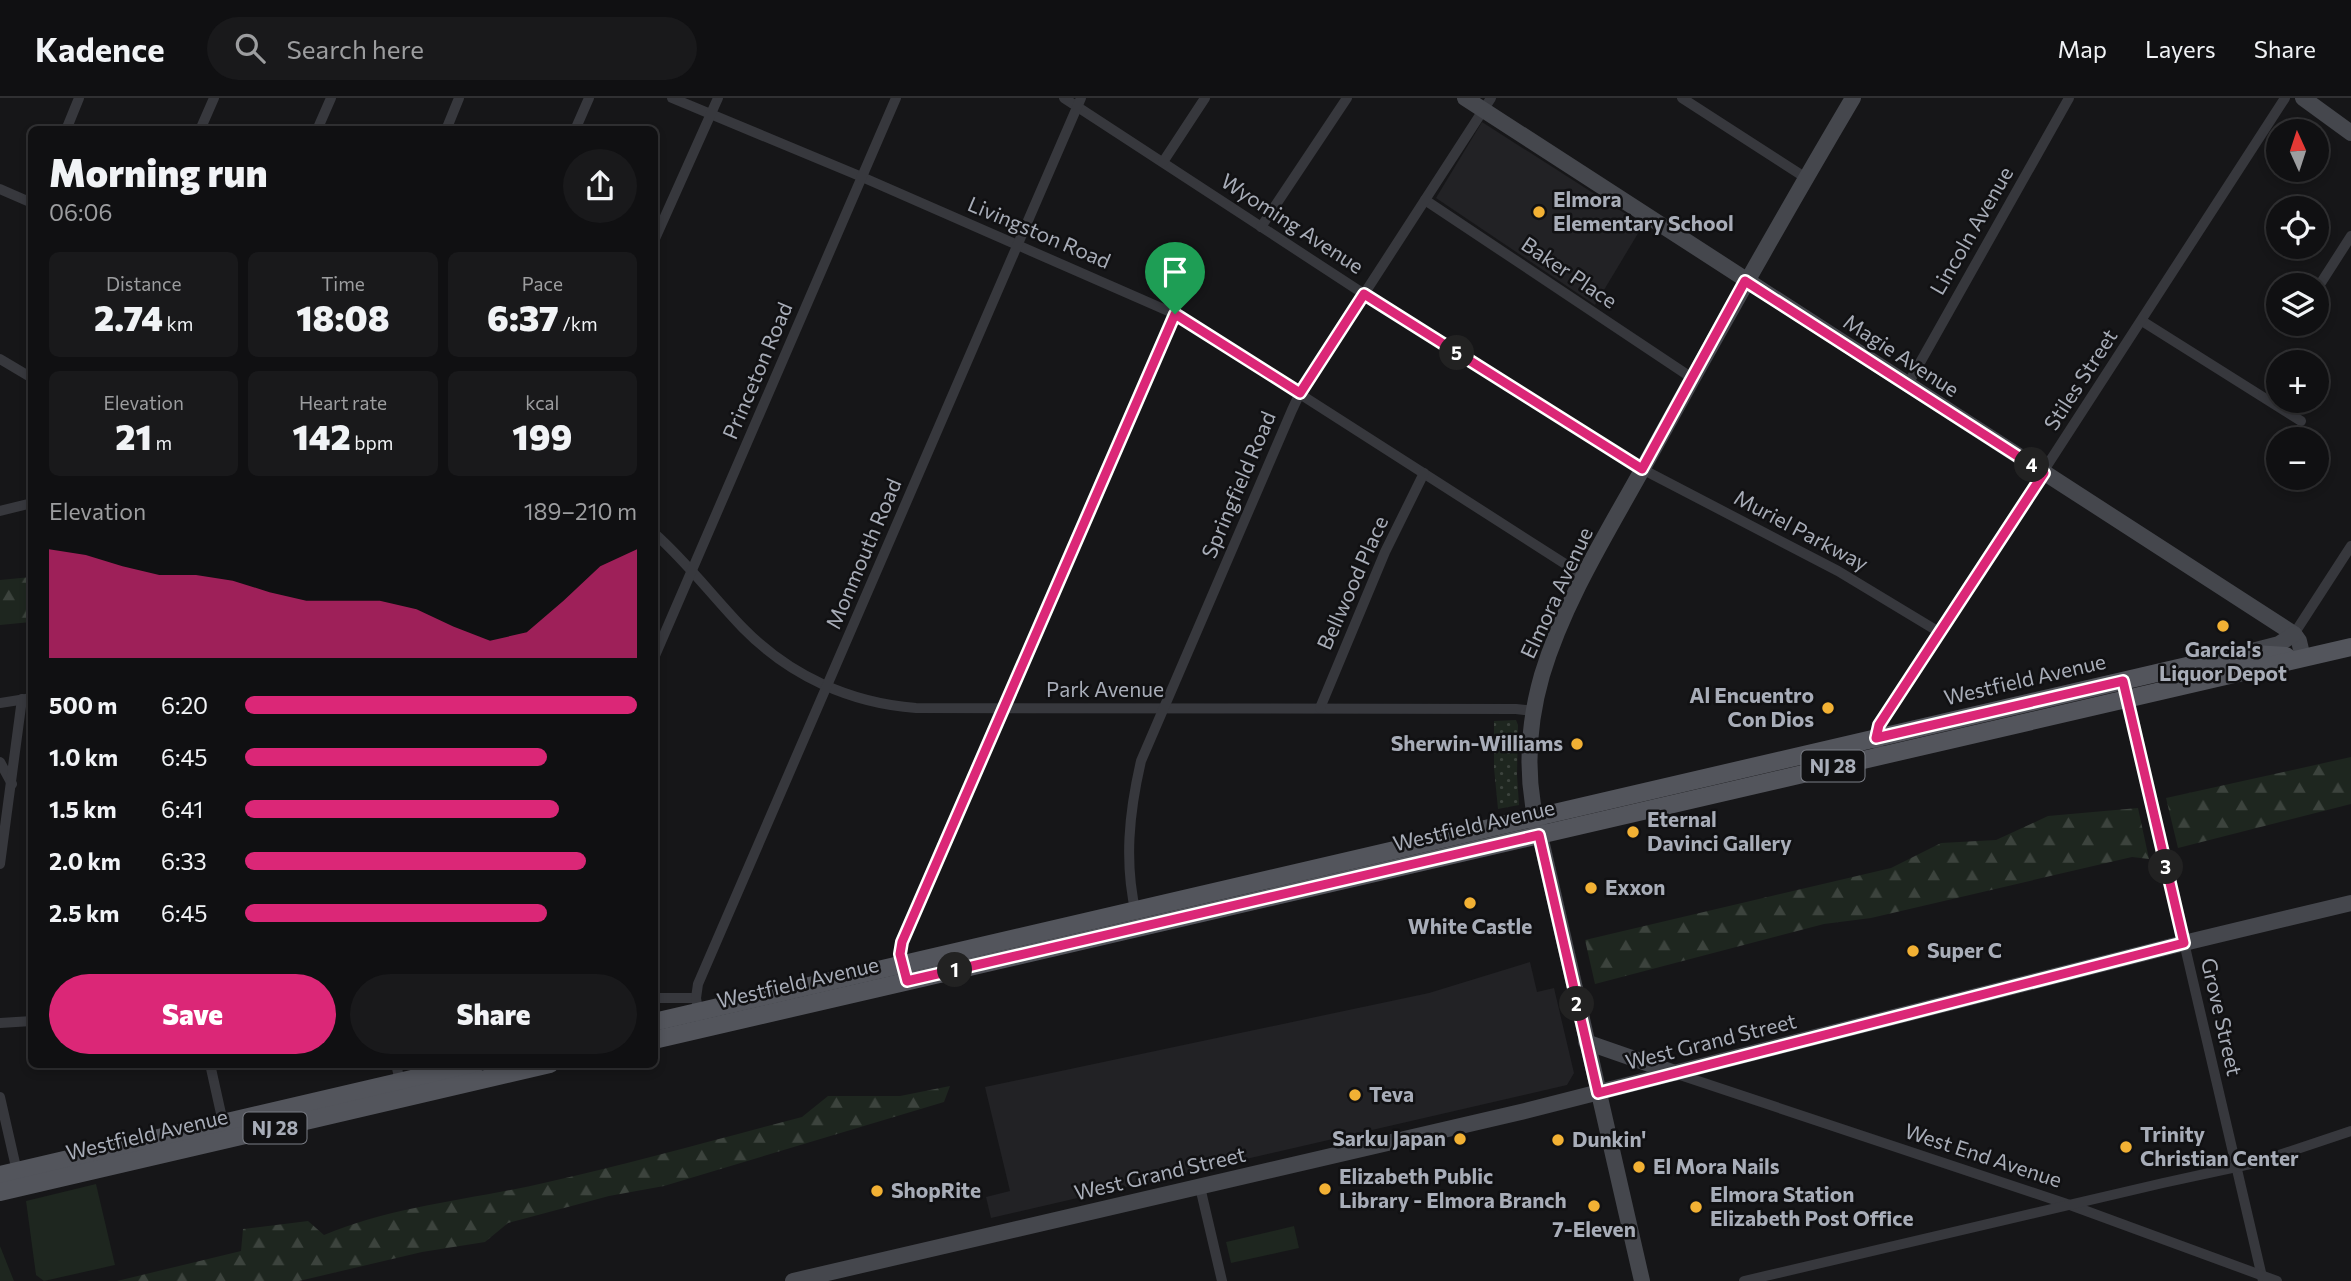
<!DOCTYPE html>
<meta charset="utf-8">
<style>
body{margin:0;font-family:Commissioner,sans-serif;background:#19191b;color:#f1f3f6;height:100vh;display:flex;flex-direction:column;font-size:26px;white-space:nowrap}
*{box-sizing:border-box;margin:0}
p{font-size:23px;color:#9c9d9f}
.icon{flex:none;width:38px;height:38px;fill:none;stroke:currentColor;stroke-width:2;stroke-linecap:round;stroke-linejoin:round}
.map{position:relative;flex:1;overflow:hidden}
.panel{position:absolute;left:28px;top:28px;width:630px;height:942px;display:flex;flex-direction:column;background:#101012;border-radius:10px;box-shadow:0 4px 10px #0003,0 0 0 2px #303032}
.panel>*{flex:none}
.needle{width:46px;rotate:357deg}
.tools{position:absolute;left:2266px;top:21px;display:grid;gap:14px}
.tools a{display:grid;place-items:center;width:63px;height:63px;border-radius:50%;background:#101012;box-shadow:0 4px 10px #0003,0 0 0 2px #303032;font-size:35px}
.pin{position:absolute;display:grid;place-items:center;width:60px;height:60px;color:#fff;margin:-72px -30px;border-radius:50% 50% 50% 0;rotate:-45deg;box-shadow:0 0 7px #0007}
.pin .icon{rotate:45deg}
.km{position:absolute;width:35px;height:35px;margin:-18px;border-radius:50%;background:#222;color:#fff;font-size:19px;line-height:35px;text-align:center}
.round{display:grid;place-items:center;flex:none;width:74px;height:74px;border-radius:37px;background:#19191b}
.summary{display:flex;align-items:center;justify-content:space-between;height:119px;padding:0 21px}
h1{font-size:38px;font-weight:800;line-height:52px}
.figures{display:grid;grid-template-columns:repeat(3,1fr);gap:10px;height:119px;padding:7px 21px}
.figures div{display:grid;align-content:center;border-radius:10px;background:#19191b;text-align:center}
.figures b{font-size:35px;font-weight:800}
.figures small{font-size:19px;font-weight:400}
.figures p{font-size:19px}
.chart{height:196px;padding:14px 21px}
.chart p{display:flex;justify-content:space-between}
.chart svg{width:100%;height:126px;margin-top:7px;fill:#db2777;opacity:.7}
.cta{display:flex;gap:14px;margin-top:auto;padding:14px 21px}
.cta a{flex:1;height:80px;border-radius:42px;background:#db2777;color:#fff;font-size:28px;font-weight:800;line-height:80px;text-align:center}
.cta a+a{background:#19191b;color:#f1f3f6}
ul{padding:0 21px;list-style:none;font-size:23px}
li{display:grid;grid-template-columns:112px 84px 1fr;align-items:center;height:52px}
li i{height:18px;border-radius:9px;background:#db2777}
header{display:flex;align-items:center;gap:42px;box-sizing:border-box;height:98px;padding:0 35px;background:#101012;border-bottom:2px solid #303032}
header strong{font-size:33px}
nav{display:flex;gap:38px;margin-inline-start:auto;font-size:24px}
.search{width:490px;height:63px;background:#19191b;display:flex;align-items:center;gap:18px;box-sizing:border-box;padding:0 24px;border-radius:38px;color:#9c9d9f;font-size:26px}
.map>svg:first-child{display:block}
.built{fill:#222225}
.grass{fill:url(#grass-dots)}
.forest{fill:url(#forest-firs)}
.garden{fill:#1e261f}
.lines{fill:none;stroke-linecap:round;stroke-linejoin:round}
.street{stroke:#37383d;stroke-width:10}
.secondary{stroke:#45474d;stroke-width:16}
.primary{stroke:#53555c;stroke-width:18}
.route-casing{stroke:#fff;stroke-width:14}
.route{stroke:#db2777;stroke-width:9}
.poi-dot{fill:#f2b134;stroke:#111113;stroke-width:2.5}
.labels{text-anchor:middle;stroke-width:5;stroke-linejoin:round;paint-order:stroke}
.shield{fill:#111113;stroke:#7b7e86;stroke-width:2}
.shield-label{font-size:19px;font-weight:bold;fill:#a8adb8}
.poi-label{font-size:21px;font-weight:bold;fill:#a8adb8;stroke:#111113;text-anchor:start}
.street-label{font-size:21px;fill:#a8adb8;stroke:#111113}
</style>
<header>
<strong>Kadence</strong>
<div class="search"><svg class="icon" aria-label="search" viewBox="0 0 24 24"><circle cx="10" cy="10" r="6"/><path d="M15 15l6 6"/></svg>Search here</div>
<nav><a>Map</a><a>Layers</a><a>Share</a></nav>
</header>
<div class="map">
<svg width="2351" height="1183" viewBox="0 0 2351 1183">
<defs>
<pattern id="grass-dots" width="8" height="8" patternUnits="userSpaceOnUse" patternTransform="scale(1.75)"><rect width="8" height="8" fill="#1e261f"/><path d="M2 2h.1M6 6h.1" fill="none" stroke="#3c433d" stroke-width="1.8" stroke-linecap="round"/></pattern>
<pattern id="forest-firs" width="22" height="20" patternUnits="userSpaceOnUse" patternTransform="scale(1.75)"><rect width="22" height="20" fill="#1e261f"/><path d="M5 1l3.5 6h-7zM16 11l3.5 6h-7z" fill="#3c433d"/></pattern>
</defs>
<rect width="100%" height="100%" fill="#161618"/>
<!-- built -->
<g class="built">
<polygon points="1482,24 1643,127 1595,207 1436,100"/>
<polygon points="1530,864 1537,894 1554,890 1574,975 1567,987 991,1120 986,1099 1010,1093 985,989 1429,895"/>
</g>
<!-- grass -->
<polygon class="grass" points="1516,622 1518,627 1517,677 1519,707 1498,711 1494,670 1494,623"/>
<!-- forest -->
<g class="forest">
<polygon points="31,479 31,524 0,527 0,482"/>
<polygon points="2351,659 2351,706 2178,750 2166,700"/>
<polygon points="2138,710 2149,761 2132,759 1871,820 1824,826 1595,886 1585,842 1891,770 1941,745 1996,742 2048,718"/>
<path d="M950,988L944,1004L664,1088L609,1098L508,1125L485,1144L422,1154L299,1183H117L241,1153L243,1131L308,1123L324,1137C392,1108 476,1101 548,1084C633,1065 718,1041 802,1019L828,998H900Z"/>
</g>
<!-- garden -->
<g class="garden">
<polygon points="96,1086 115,1167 44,1183 36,1177 26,1103"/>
<polygon points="1294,1128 1299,1150 1231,1165 1226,1144"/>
<polygon points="0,1148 14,1183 0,1183"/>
</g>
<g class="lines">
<!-- street -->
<g class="street">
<polyline points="672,0 862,79 1175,216 1584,478"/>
<polyline points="1064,0 1364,196 1642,371 1838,473 1939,534"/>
<polyline points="1682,0 1806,80"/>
<polyline points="66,32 79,0"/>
<polyline points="200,32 214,0"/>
<polyline points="317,32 331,0"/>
<polyline points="446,32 459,0"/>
<polyline points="575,32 589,0"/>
<polyline points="1163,64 1205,0"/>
<polyline points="0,91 32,105"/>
<polyline points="1425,102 1692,280"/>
<polyline points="1261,129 1347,0"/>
<polyline points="654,143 718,0"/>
<polyline points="2317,191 2351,138"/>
<polyline points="2142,223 2301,323"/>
<polyline points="0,261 32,280"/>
<polyline points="1908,286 2069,0"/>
<polyline points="0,413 32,405"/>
<path d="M654,435C687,464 713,499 743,530C790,578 850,605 916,610L1516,611L1534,613"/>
<polyline points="2294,536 2351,448"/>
<polyline points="654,560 896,0"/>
<polyline points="2126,596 2263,1183"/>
<polyline points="0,605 32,600"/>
<polyline points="1320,610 1385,454 1424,375"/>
<polyline points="1880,657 1876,640 1879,627 2285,0"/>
<polyline points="0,664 12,686"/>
<polyline points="0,766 22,601"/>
<path d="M1136,816C1124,764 1129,715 1141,663L1292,312L1300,295L1491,0"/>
<polyline points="904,870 900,856 902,844 1175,216"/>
<polyline points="654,900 696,900"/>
<polyline points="699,918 696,900 698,886 1081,0"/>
<polyline points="0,925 32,923"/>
<polyline points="210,966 224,1029"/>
<polyline points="396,966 401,988"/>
<polyline points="1677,976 2070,1107 2277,1183"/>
<polyline points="0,999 18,1078"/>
<polyline points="1200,1089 1222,1183"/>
<polyline points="1744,1183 2163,1085 2255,1065 2351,1033"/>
</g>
<!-- secondary -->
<g class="secondary">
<polyline points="1465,0 2294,536 2299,543 2303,560"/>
<polyline points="2303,0 2351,35"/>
<polyline points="2252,553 2279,546 2294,536"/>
<polyline points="1586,944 1675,975"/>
<polyline points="793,1183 1525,1013 2184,845 2351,805"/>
<path d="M1642,1183L1533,707C1526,664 1530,619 1542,577C1565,501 1609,432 1647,363C1714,241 1782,120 1853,0"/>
</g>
<!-- primary -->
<g class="primary">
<polyline points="654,924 2217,561 2255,556 2286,558"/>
<polyline points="654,942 2351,549"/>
<polyline points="0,1077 476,966"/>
<polyline points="0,1094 550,966"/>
</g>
</g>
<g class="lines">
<defs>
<polygon id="route" points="1745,183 2044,375 1879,627 1876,640 2123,583 2184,845 1598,995 1539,737 907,883 900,856 902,844 1175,216 1300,295 1364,196 1642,371"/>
</defs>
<!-- route casing -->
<use href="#route" class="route-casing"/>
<!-- route -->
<use href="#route" class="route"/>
</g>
<!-- markers -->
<g class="poi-dot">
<circle cx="1539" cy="114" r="7"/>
<circle cx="2223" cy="528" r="7"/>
<circle cx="1828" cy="610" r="7"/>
<circle cx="1577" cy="646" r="7"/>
<circle cx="1633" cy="734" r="7"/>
<circle cx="1591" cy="790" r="7"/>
<circle cx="1470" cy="805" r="7"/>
<circle cx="1913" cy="853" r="7"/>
<circle cx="1355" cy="997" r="7"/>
<circle cx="1460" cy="1041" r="7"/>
<circle cx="1558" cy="1042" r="7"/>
<circle cx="2126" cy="1049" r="7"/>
<circle cx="1639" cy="1069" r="7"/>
<circle cx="1325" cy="1091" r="7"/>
<circle cx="877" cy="1093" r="7"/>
<circle cx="1594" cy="1108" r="7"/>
<circle cx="1696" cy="1109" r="7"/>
</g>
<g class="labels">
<!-- shield labels -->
<g class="shield">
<rect x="1801.5" y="652.5" width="63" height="31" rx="5"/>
<rect x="243.5" y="1014.5" width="63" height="31" rx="5"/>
</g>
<g class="shield-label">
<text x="1833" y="675">NJ 28</text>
<text x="275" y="1037">NJ 28</text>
</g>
<!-- poi labels -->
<g class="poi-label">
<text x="1553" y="109">Elmora<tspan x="1553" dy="24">Elementary School</tspan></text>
<text x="2223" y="559" text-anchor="middle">Garcia's<tspan x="2223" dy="24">Liquor Depot</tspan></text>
<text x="1814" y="605" text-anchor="end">Al Encuentro<tspan x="1814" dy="24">Con Dios</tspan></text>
<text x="1563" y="653" text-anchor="end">Sherwin-Williams</text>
<text x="1647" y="729">Eternal<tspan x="1647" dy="24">Davinci Gallery</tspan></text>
<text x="1605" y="797">Exxon</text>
<text x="1470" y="836" text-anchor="middle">White Castle</text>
<text x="1927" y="860">Super C</text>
<text x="1369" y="1004">Teva</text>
<text x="2140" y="1044">Trinity<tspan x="2140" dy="24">Christian Center</tspan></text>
<text x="1446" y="1048" text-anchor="end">Sarku Japan</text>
<text x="1572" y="1049">Dunkin'</text>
<text x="1653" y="1076">El Mora Nails</text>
<text x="1339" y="1086">Elizabeth Public<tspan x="1339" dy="24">Library - Elmora Branch</tspan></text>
<text x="891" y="1100">ShopRite</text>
<text x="1710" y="1104">Elmora Station<tspan x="1710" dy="24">Elizabeth Post Office</tspan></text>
<text x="1594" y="1139" text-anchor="middle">7-Eleven</text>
</g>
<!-- street labels -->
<g class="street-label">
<text transform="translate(1292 126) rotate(33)" y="7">Wyoming Avenue</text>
<text transform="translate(1972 133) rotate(-60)" y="7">Lincoln Avenue</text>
<text transform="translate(1039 135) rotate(23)" y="7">Livingston Road</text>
<text transform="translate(1569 175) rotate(34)" y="7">Baker Place</text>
<text transform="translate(1901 258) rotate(33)" y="7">Magie Avenue</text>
<text transform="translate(758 273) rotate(-67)" y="7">Princeton Road</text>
<text transform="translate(2081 282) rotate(-57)" y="7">Stiles Street</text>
<text transform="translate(1239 387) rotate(-67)" y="7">Springfield Road</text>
<text transform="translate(1801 433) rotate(28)" y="7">Muriel Parkway</text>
<text transform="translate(864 456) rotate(-67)" y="7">Monmouth Road</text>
<text transform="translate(1353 485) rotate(-66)" y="7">Bellwood Place</text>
<text transform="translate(1557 495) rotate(-65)" y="7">Elmora Avenue</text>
<text transform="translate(2025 582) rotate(-13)" y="7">Westfield Avenue</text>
<text x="1105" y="599">Park Avenue</text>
<text transform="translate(1474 728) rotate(-13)" y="7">Westfield Avenue</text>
<text transform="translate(798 885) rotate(-13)" y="7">Westfield Avenue</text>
<text transform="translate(2221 919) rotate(77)" y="7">Grove Street</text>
<text transform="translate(1711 944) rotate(-14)" y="7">West Grand Street</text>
<text transform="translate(147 1037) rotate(-13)" y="7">Westfield Avenue</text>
<text transform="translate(1983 1058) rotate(18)" y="7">West End Avenue</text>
<text transform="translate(1160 1076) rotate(-13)" y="7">West Grand Street</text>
</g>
</g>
</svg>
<div class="tools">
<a><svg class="needle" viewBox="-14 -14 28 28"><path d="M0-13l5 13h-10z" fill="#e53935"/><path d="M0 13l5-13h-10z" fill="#9c9d9f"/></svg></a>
<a><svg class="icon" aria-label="locate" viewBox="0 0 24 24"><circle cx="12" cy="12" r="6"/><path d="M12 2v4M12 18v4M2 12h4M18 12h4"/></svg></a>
<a><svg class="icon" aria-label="layers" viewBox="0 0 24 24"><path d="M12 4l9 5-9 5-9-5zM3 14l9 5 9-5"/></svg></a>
<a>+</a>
<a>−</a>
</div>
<div class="pin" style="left:1175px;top:216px;background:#1e9e55"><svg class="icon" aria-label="arrive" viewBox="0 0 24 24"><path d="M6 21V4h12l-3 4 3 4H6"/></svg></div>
<b class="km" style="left:955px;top:872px">1</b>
<b class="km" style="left:1577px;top:906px">2</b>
<b class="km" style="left:2166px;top:769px">3</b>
<b class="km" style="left:2032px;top:367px">4</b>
<b class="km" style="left:1457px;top:255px">5</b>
<section class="panel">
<div class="summary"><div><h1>Morning run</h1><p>06:06</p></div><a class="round"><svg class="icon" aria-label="share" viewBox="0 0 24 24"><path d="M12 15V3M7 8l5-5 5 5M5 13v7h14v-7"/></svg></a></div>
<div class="figures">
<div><p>Distance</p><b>2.74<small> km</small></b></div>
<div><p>Time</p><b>18:08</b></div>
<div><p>Pace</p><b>6:37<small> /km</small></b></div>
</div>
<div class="figures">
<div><p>Elevation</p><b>21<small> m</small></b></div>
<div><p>Heart rate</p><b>142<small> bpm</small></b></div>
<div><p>kcal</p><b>199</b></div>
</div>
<div class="chart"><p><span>Elevation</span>189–210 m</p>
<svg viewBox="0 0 160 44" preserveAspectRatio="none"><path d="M0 44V6L10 8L20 12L30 15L40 15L50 17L60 21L70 24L80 24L90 24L100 27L110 33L120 38L130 35L140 24L150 12L160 6V44z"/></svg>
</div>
<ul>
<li><b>500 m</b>6:20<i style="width:100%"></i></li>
<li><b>1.0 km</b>6:45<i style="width:77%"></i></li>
<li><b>1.5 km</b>6:41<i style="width:80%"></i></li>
<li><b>2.0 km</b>6:33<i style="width:87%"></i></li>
<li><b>2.5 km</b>6:45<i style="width:77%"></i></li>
</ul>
<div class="cta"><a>Save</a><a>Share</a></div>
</section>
</div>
